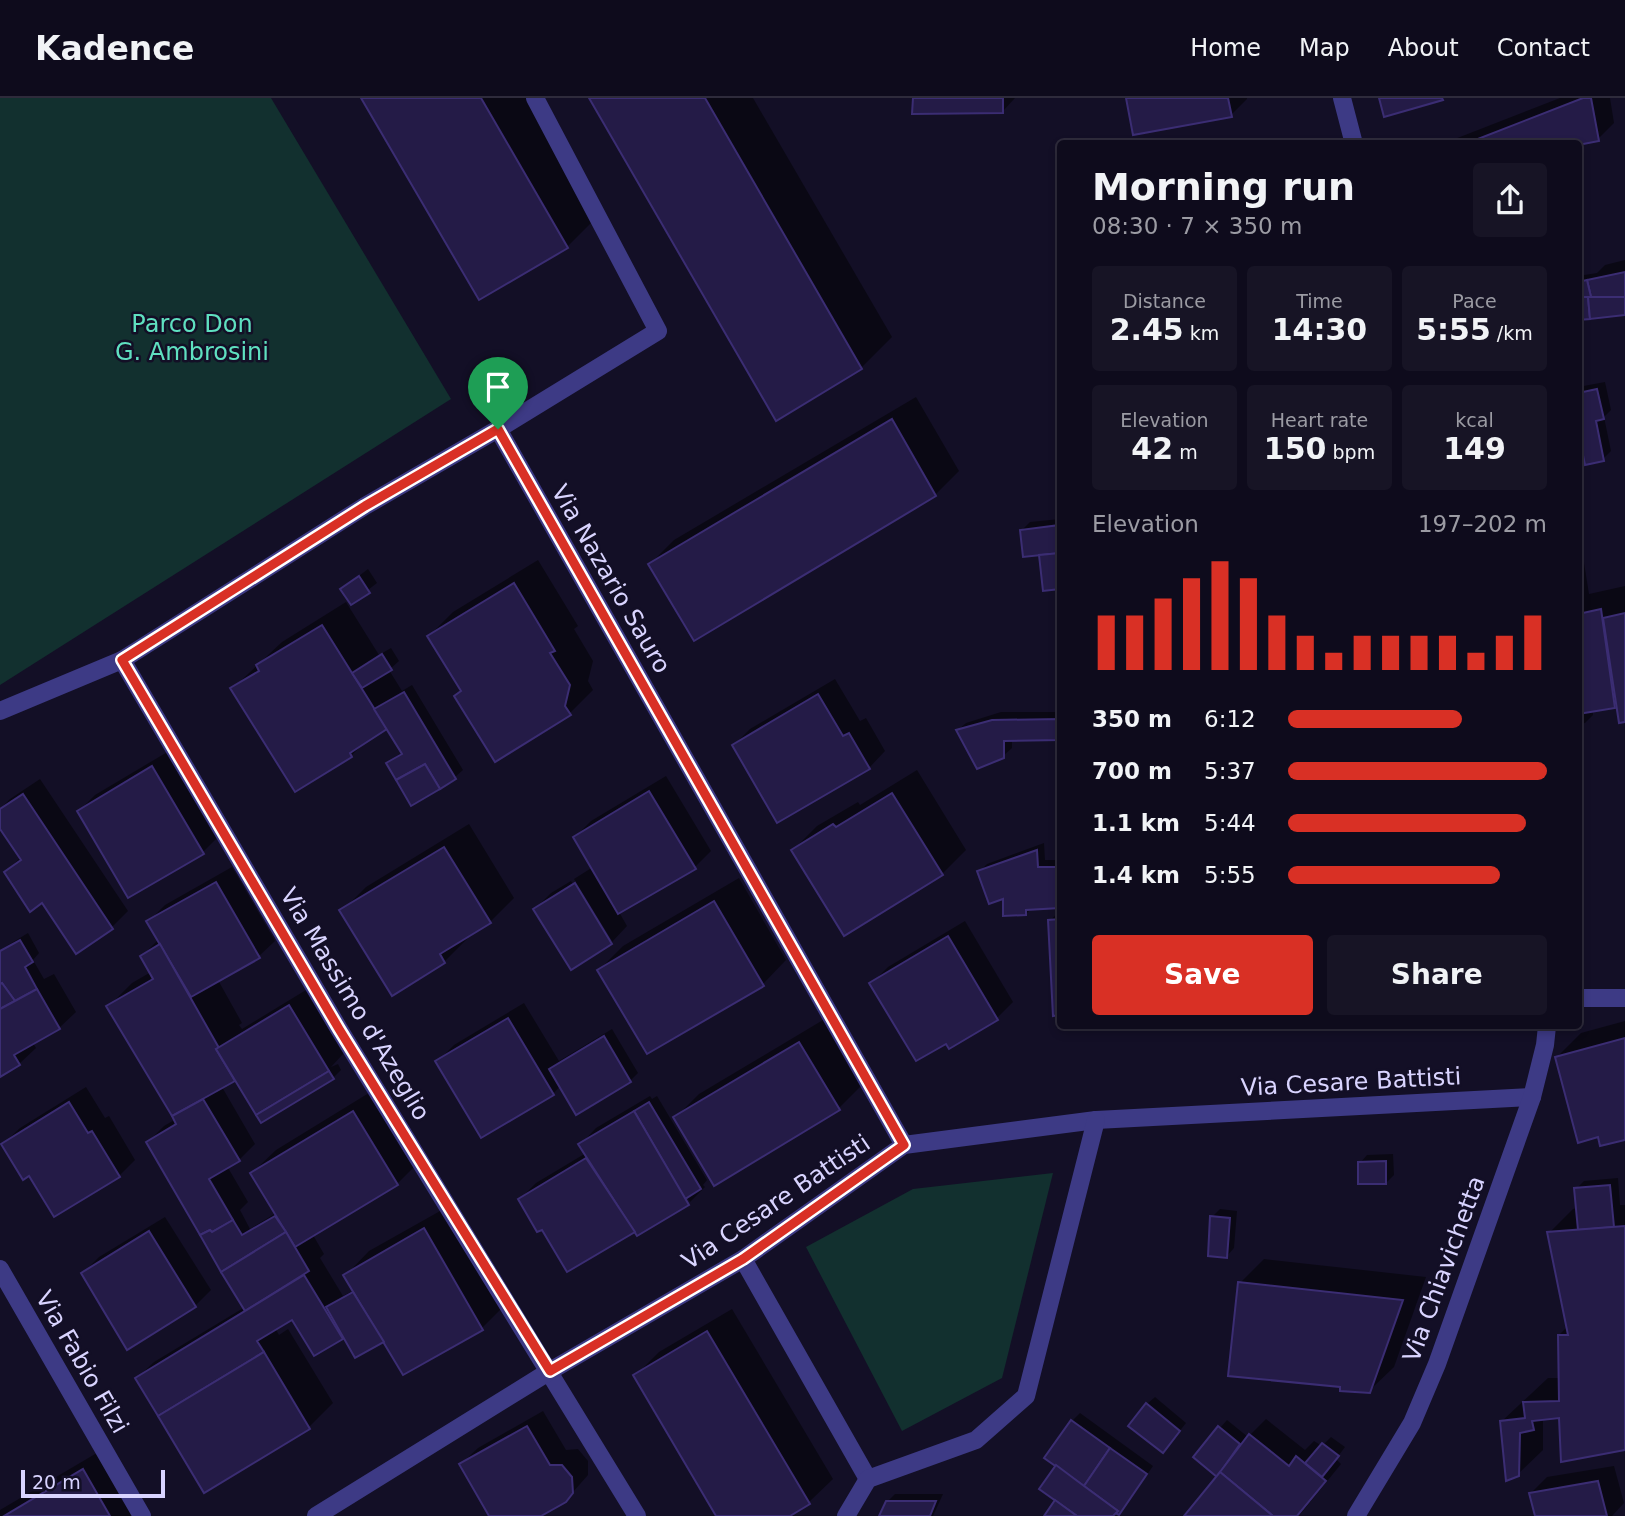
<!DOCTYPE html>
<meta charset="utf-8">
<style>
body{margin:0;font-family:"DejaVu Sans",sans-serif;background:#171425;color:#f1f3f6;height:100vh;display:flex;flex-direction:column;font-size:26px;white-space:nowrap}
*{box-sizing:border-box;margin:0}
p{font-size:23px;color:#9b9ba3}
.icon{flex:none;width:38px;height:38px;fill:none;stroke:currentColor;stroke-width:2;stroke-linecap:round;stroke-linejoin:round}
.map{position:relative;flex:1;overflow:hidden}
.panel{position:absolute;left:1057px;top:42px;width:525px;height:889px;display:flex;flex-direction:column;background:#0e0b1c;border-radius:7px;box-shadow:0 4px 10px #0003,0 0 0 2px #2e2b3b}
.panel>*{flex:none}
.scale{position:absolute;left:21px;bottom:18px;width:144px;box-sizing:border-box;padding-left:7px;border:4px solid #d9d4ff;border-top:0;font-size:19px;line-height:24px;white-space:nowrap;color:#d9d4ff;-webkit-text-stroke:5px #130f26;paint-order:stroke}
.pin{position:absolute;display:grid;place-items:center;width:60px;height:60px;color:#fff;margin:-72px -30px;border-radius:50% 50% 50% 0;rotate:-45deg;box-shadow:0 0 7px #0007}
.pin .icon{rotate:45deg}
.round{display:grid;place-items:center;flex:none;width:74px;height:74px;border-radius:7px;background:#171425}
.head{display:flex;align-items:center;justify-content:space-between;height:119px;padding:0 35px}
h1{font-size:38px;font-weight:600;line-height:52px}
.metrics{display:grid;grid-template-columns:repeat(3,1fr);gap:10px;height:119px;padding:7px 35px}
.metrics div{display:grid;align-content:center;border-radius:7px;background:#171425;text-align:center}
.metrics b{font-size:30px;font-weight:600}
.metrics small{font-size:19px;font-weight:400}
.metrics p{font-size:19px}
.chart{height:196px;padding:14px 35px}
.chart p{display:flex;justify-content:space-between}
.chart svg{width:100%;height:126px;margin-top:7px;stroke:#d93025;stroke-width:6}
.primary-button{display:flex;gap:14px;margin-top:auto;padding:14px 35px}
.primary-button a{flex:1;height:80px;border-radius:7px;background:#d93025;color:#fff;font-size:28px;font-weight:600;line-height:80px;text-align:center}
.primary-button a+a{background:#171425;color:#f1f3f6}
ul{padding:0 35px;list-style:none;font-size:23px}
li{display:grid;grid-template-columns:112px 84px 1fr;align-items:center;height:52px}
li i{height:18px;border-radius:9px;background:#d93025}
header{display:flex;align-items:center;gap:42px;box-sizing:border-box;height:98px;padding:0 35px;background:#0e0b1c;border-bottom:2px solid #2e2b3b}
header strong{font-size:33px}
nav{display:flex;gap:38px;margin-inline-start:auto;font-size:24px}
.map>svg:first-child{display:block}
.green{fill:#12302f}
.shadow{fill:#0007}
.building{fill:#241b47;stroke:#3b2d73;stroke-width:2}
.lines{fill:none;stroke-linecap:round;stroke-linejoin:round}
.minor{stroke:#3d3a85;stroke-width:18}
.route-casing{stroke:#fff;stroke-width:14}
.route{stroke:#d93025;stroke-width:9}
.labels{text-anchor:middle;stroke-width:5;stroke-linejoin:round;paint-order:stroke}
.park-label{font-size:24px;fill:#5fe0c0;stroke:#130f26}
.street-label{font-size:24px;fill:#d9d4ff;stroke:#130f26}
</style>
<header>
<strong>Kadence</strong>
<nav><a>Home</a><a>Map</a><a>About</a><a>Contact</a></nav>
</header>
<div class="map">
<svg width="1625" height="1418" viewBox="0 0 1625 1418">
<rect width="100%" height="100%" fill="#130f26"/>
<!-- green -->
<g class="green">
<polygon points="0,0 271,0 451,301 0,587"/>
<polygon points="1053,1075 1002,1280 902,1333 806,1149 913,1091"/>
</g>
<!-- shadow -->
<g class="shadow">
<polygon points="363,0 529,0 598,118 567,149"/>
<polygon points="591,0 753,0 892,239 861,270"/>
<polygon points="915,0 1015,0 1003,13"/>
<polygon points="1128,0 1247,0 1247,1 1231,17"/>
<polygon points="1560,0 1610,0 1614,25 1598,41 1578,46 1442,46"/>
<polygon points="1625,162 1625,216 1578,220 1578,178 1597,175 1605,167"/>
<polygon points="1605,284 1611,312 1604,319 1611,353 1603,361 1578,366 1578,289"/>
<polygon points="916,299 959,373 935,397 650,466 674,442"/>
<polygon points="1060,421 1060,489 1045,491 1041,455 1022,432 1030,424"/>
<polygon points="1582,452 1589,496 1625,488 1625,622 1617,608 1593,612 1593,617 1585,625 1578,626 1578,453"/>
<polygon points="538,462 578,528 574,531 593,563 588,583 593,592 570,615 456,598 463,591 429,538 453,514"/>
<polygon points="368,471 377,485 351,505 342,491"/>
<polygon points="346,504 379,557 391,550 399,563 389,572 402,593 412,587 463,672 455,679 411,705 388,665 402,654 388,629 367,642 351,658 232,591 282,544"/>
<polygon points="835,581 860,623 866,620 885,653 869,670 734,647 750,631"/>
<polygon points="1001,614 1060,614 1060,640 1012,641 1012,650 1003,658 958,632 966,625"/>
<polygon points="169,653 219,738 203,754 79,713 95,697"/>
<polygon points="917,672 966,752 942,776 793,752 817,728 858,704 860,707"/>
<polygon points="666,678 711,753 694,770 619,814 627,828 611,845 571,869 535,811 551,795 571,783 608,843 612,843 574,781 593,769 575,739 591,723"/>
<polygon points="40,681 128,813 112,829 43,803 6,774 21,759 0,728 0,711 10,701"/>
<polygon points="469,726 514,800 490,824 467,838 468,840 444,864 342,813 366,789"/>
<polygon points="1044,745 1045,762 1060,762 1060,808 1032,810 1026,816 1004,799 979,774 987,766"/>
<polygon points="232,769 275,843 258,859 218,882 242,925 239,927 242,931 306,892 344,955 331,969 338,966 341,972 333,980 261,1023 236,980 222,989 255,1046 239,1062 227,1068 248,1104 240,1112 250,1131 276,1115 252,1075 276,1052 377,990 421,1062 397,1086 313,1137 324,1156 320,1160 343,1198 354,1192 346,1177 369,1153 449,1108 506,1206 482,1230 384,1242 344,1238 314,1256 293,1220 275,1230 279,1237 288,1231 333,1305 309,1329 205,1392 137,1280 154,1264 245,1209 148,1044 164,1028 176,1021 108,909 132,885 151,874 142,858 159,841 149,823 165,807"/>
<polygon points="739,780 786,862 763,886 599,872 623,848"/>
<polygon points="1060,812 1060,916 1055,916 1050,823"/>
<polygon points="965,823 1013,904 997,920 949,948 872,885 888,869"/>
<polygon points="28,835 39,855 33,862 44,881 54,876 76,914 59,930 33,945 36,950 19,966 0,977 0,852"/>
<polygon points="524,905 559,963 612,931 638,975 630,983 561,987 553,996 437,964 454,947"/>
<polygon points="823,922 862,987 838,1011 675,1020 699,996"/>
<polygon points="1625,923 1625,1040 1557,959 1581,935"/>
<polygon points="86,989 105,1020 109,1018 135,1062 119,1078 29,1076 3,1046 20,1030"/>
<polygon points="650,998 652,1001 657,998 707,1082 703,1087 705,1089 690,1104 687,1099 635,1132 543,1130 520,1101 536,1085 586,1055 580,1047 596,1030"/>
<polygon points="1393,1056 1394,1077 1386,1085 1360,1065 1367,1057"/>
<polygon points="1618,1080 1620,1107 1625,1107 1625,1351 1560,1318 1543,1320 1543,1352 1518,1376 1502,1323 1548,1280 1560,1280 1559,1237 1568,1228 1549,1135 1573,1111 1578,1110 1576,1091 1584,1083"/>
<polygon points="1220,1111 1237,1113 1234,1150 1227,1158 1212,1119"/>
<polygon points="165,1119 211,1192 195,1208 83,1175 99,1159"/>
<polygon points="1264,1161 1426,1179 1394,1269 1369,1293 1342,1288 1240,1185"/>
<polygon points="732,1211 833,1381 809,1404 787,1418 718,1418 635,1278 659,1254"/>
<polygon points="1155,1299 1186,1325 1170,1345 1147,1306"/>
<polygon points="543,1313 566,1352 578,1351 588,1363 588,1377 565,1403 538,1418 491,1418 461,1366 478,1350"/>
<polygon points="1080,1315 1153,1368 1126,1407 1113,1418 1046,1418 1057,1401 1058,1367 1072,1323"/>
<polygon points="1266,1321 1305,1352 1314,1343 1322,1348 1331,1339 1345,1349 1336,1361 1341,1366 1299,1418 1186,1418 1219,1378 1220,1330 1227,1322 1248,1339"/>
<polygon points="107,1349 142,1418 0,1418 0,1412"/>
<polygon points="1614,1368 1624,1405 1612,1418 1537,1418 1531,1395 1547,1379"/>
<polygon points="895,1396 943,1396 933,1418 881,1418 887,1404"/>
</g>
<!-- building -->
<g class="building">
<polygon points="361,0 481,0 568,150 479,202"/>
<polygon points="589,0 705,0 862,271 776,323"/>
<polygon points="913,0 1003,0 1003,15 912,16"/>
<polygon points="1126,0 1228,0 1232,19 1133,37"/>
<polygon points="1379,0 1442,0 1443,2 1384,19"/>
<polygon points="1583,0 1591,0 1599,43 1578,47 1465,46"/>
<polygon points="1625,174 1625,199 1591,199 1587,182"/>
<polygon points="1587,182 1591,199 1578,199 1578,184"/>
<polygon points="1578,199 1588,199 1590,221 1578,222"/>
<polygon points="1588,199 1625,199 1625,217 1590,221"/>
<polygon points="1597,291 1604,321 1596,323 1604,363 1585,367 1578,333 1578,295"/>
<polygon points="892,321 936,398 694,543 648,466"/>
<polygon points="1060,427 1060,455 1023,459 1020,432"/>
<polygon points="1060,455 1060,491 1043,493 1039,457"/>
<polygon points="359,478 370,495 351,507 340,491"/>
<polygon points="514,485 555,553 550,555 570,587 565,608 571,617 495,664 454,598 461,593 427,538"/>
<polygon points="1601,511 1615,610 1578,616 1578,516"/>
<polygon points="1625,515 1625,624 1619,625 1603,520"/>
<polygon points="322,527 387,631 350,655 352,659 295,694 230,590 259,573 256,567"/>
<polygon points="382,556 392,572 362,590 352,575"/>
<polygon points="404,594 456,681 440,691 425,666 396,682 386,665 402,656 374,611"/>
<polygon points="818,596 843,638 849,635 870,671 777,725 732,647"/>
<polygon points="1060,621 1060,642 1004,643 1004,660 977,671 956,632 992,622"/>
<polygon points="425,666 440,691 411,708 396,682"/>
<polygon points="152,668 204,756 128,800 77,713"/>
<polygon points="649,693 696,771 618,816 573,739"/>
<polygon points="892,695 943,777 844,838 791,752 833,726 836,729"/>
<polygon points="23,696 113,831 76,856 42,805 30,814 4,774 21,762 0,731 0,711"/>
<polygon points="444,749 491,825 440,856 445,865 392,898 339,812"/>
<polygon points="1037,752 1038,769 1060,769 1060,810 1026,812 1026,817 1003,818 1003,801 989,806 977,773"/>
<polygon points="216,784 260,860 191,899 146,823"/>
<polygon points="575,785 612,846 571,872 533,811"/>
<polygon points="714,803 764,888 647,956 597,872"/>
<polygon points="1060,821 1060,917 1053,918 1048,822"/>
<polygon points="948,838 998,922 949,951 946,946 916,963 869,885"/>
<polygon points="20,842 33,864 25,869 37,891 15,903 2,885 0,886 0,853"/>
<polygon points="160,846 219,950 216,951 235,983 172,1018 106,908 153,881 140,858"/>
<polygon points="2,885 15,903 0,911 0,886"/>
<polygon points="37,891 60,931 14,957 20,967 0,979 0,911"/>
<polygon points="289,907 329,973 256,1017 216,951"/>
<polygon points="508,920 554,997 481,1040 435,963"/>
<polygon points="604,938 631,984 576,1017 549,971"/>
<polygon points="1625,940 1625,1042 1600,1048 1598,1039 1578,1045 1555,959"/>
<polygon points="799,944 840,1012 714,1088 673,1019"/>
<polygon points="329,973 334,981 261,1025 256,1017"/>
<polygon points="203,1001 240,1063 209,1081 233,1122 212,1134 210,1132 200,1137 146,1044 176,1026 172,1018"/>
<polygon points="69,1004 88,1035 92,1033 120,1079 54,1119 29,1078 23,1082 1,1046"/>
<polygon points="649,1004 701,1091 685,1101 634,1013"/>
<polygon points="353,1013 398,1087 295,1149 250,1075"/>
<polygon points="634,1013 689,1107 637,1138 578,1046"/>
<polygon points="586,1060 635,1134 567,1174 542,1132 537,1134 518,1101"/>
<polygon points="1386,1063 1386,1086 1358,1086 1358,1064"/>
<polygon points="1610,1087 1614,1129 1578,1132 1574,1090"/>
<polygon points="275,1118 286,1134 221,1174 200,1137 210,1132 212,1134 233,1122 242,1137"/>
<polygon points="1210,1118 1230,1120 1227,1160 1208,1158"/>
<polygon points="1625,1128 1625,1352 1561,1364 1559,1320 1532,1323 1534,1332 1520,1335 1519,1378 1506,1383 1500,1323 1525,1320 1523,1304 1559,1303 1558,1237 1568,1237 1547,1134"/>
<polygon points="424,1130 483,1232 403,1277 343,1177"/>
<polygon points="149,1133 196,1209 127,1252 81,1175"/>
<polygon points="286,1134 309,1173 245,1213 221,1174"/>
<polygon points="304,1177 343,1241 314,1258 292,1222 257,1243 264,1254 158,1318 135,1280"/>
<polygon points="1238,1184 1403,1202 1370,1295 1340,1293 1340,1289 1228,1278"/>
<polygon points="353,1194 384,1244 355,1260 326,1209"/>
<polygon points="707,1233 810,1406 790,1418 716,1418 633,1277"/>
<polygon points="264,1254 310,1331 204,1395 158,1318"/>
<polygon points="1146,1305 1180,1333 1163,1355 1128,1328"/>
<polygon points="1071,1322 1110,1350 1084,1388 1044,1360"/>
<polygon points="527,1328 550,1367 562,1367 572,1379 573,1395 566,1404 541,1418 489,1418 459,1366"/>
<polygon points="1218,1328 1240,1346 1217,1379 1193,1359"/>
<polygon points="1249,1336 1289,1368 1296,1358 1326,1383 1297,1418 1273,1418 1220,1374"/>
<polygon points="1322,1345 1339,1358 1322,1379 1305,1365"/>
<polygon points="1110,1350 1147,1376 1119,1417 1115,1415 1118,1413 1084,1388"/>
<polygon points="1056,1367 1084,1388 1118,1413 1113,1418 1077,1418 1039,1391"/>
<polygon points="83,1371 110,1418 4,1418"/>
<polygon points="1220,1374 1273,1418 1184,1418"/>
<polygon points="1598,1383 1607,1418 1535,1418 1529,1395"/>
<polygon points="1055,1402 1077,1418 1044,1418"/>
<polygon points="886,1403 936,1403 930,1418 879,1418"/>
</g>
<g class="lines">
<!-- minor -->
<g class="minor">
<polyline points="535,0 658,233 498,331 904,1047"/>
<polyline points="1342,0 1354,46"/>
<polyline points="122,562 339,931 637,1418"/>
<polyline points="0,613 122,562 365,408 498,331"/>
<polyline points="1578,900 1625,900"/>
<polyline points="743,1161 868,1381"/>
<polyline points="0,1171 142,1418"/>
<polyline points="316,1418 550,1273 743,1161 904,1047 1096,1022 1532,999"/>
<polyline points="846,1418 868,1381 976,1342 1026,1298 1096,1022"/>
<polyline points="1356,1418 1412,1325 1437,1266 1532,999 1545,947 1547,928"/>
</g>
</g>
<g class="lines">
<defs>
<polygon id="route" points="498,331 904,1047 743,1161 550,1273 339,931 122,562 365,408"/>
</defs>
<!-- route casing -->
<use href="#route" class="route-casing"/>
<!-- route -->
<use href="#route" class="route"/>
</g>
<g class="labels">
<!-- park labels -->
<g class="park-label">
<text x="192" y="234">Parco Don<tspan x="192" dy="28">G. Ambrosini</tspan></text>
</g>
<!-- street labels -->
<g class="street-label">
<text transform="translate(611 481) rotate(60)" y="8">Via Nazario Sauro</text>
<text transform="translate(355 906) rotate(59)" y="8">Via Massimo d'Azeglio</text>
<text transform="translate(1351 984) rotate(-3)" y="8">Via Cesare Battisti</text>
<text transform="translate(776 1104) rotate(-34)" y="8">Via Cesare Battisti</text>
<text transform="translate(1444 1171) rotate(-70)" y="8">Via Chiavichetta</text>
<text transform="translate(82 1264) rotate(60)" y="8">Via Fabio Filzi</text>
</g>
</g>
</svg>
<div class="scale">20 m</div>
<div class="pin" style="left:498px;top:331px;background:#1e9e55"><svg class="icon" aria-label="arrive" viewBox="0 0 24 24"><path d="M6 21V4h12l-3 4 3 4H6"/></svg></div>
<section class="panel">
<div class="head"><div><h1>Morning run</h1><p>08:30 · 7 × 350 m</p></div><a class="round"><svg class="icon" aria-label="share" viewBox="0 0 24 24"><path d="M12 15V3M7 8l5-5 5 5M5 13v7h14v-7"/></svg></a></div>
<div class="metrics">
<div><p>Distance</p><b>2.45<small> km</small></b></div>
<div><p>Time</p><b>14:30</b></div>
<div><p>Pace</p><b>5:55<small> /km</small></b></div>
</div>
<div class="metrics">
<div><p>Elevation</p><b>42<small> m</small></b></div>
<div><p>Heart rate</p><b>150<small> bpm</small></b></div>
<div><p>kcal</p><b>149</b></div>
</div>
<div class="chart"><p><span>Elevation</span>197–202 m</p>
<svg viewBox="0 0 160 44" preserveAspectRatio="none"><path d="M5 44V25M15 44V25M25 44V19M35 44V12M45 44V6M55 44V12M65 44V25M75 44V32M85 44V38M95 44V32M105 44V32M115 44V32M125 44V32M135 44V38M145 44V32M155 44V25"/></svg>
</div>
<ul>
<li><b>350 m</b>6:12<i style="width:67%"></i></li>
<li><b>700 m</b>5:37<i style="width:100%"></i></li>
<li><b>1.1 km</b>5:44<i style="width:92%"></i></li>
<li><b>1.4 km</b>5:55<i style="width:82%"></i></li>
</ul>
<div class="primary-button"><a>Save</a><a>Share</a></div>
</section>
</div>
